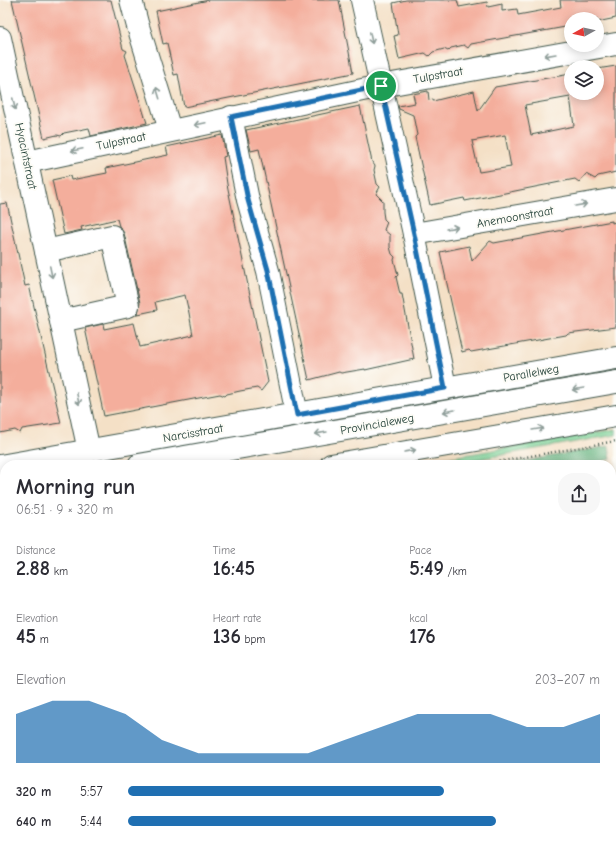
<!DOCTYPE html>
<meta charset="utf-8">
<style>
body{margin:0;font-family:"Comic Neue",sans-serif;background:#f7f7f7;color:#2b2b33;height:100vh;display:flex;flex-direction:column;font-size:15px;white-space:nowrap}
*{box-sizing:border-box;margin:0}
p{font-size:13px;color:#7c7c81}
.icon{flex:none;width:22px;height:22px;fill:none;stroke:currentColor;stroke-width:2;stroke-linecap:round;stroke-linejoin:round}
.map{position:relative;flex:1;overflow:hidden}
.panel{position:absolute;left:0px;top:460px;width:616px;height:384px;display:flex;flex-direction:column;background:#fff;border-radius:16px 16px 0 0;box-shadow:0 2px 10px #0003}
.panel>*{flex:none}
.needle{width:26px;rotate:262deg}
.controls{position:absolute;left:564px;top:12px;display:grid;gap:8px}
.controls a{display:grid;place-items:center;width:40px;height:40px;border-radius:50%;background:#fff;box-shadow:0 2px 10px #0003;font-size:20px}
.pin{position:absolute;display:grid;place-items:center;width:34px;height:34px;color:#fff;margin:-17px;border:2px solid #fff;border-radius:50%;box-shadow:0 1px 4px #0007}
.round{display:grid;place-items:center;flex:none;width:42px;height:42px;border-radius:16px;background:#f7f7f7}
.overview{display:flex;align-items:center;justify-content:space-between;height:68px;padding:0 16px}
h1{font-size:22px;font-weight:800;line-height:30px}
.metrics{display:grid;grid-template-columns:repeat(3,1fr);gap:6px;height:68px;padding:4px 16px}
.metrics div{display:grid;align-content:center}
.metrics b{font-size:20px;font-weight:800}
.metrics small{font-size:11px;font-weight:400}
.metrics p{font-size:11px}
.chart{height:112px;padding:8px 16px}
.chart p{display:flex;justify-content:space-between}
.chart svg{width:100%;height:72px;margin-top:4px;fill:#1f6fb2;opacity:.7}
ul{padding:0 16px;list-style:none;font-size:13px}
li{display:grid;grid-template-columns:64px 48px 1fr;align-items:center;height:30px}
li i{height:10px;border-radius:5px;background:#1f6fb2}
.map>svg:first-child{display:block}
.green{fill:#77ce92;stroke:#4b8663}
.forest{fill:#61b17c;stroke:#407758}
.water{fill:#48aec7;stroke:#34767e}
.building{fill:#f4ae9c;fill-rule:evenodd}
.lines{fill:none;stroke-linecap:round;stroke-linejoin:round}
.minor-casing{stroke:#3f554a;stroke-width:24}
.major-casing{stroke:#3f554a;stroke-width:24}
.path{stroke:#3f554a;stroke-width:2.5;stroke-dasharray:1 3;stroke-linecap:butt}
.minor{stroke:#fff;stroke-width:22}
.major{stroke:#fff;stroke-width:22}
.rail-casing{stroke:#1f3d34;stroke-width:4.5}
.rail{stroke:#fdfcf7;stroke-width:3;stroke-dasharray:9;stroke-linecap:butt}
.oneway{stroke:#8f9e9a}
.route-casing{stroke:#fff;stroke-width:8}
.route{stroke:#1f6fb2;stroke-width:5}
.labels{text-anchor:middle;stroke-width:4;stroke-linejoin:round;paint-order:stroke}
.street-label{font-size:12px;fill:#1f3d34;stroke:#fdfcf7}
</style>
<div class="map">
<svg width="616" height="844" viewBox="0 0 616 844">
<rect width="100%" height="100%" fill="#fdfcf7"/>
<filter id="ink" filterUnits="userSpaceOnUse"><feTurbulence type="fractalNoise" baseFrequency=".025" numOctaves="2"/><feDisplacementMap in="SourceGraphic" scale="8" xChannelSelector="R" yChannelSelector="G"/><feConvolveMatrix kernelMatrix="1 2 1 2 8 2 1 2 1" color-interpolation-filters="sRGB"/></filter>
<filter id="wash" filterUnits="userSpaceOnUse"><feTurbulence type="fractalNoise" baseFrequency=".012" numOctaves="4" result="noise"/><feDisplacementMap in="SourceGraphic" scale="16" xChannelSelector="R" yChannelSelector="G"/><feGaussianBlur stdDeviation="0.9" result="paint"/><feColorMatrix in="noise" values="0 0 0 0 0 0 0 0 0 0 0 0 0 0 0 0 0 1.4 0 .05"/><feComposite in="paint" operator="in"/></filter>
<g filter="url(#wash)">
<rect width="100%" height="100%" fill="#f4e0c6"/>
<!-- green -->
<g class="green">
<polygon points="616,429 616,435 445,465 406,465"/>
<polygon points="5,657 5,788 0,788 0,658"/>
<polygon points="367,839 469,839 470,844 368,844"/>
</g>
<!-- forest -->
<g class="forest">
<polygon points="609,446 611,459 584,465 502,465"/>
<polygon points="616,551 616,601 611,602 611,552"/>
</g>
<!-- water -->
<g class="water">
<polygon points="616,522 616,551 611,552 611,523"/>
<polygon points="616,601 616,625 611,626 611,602"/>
<polygon points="5,623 5,657 0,658 0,624"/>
<polygon points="0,788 5,788 5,809 0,810"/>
</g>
<g id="blocks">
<!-- building -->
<g class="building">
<polygon points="12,0 111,0 123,49 127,51 125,55 147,123 91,136 89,128 64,133 61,136 57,135 44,138"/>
<polygon points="209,0 339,0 353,73 184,107 178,74 174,75 167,43 163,44 156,11"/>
<polygon points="406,0 457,0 459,7 487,2 488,7 502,4 502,11 517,9 518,15 561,7 560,0 616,0 616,18 597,22 597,19 571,19 571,26 471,44 468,48 464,45 451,48 448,51 444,49 433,52 429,56 425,53 399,59 394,36 398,35 393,3"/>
<path d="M616,66V172L598,176L595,179L586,174L579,182L575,179L465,201L464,198L430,205L415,137L417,135L413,115L399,109L398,106L415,103L413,94L428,91L429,100L433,99V101L474,91L478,111L495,87L571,74V93H597V69ZM570,97L574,126L531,135L525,105ZM505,135L511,167L479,172L472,141Z"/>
<polygon points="360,106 372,162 375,166 374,170 377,184 380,187 376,194 383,201 383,212 384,219 387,222 384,230 390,235 390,247 392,254 395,257 394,260 398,275 396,277 400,294 402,294 414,359 365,370 365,369 341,373 339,372 309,380 259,149 251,151 246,130"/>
<polygon points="222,135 226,156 223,157 227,184 268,382 261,391 257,388 240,391 227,394 225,396 220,394 104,416 85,328 103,324 104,329 134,323 140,347 193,335 189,313 185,295 155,302 157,310 138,314 140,303 124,233 119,226 117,219 81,227 82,230 64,234 52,180 70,176 71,180 107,173 106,168 168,155 166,147"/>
<polygon points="7,203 25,286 29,285 61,423 22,429 20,433 15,430 0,433 0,204"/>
<polygon points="612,221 612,223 616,222 616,327 568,333 566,335 471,352 469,350 462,352 440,252 469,246 472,261 490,241 494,243"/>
</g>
</g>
</g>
<g filter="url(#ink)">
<use href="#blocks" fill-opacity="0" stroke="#3f554a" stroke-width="1"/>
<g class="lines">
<defs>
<g id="minor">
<polyline points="131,0 137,23 170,130"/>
<polyline points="362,0 414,234 445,387"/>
<polyline points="0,38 89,451"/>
<polyline points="231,117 248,200 268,271 297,415"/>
<polyline points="27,162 381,86 616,44"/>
<polyline points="414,234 616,199"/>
<polyline points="46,251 112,236 128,306 61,321"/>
<polyline points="0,466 616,358"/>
<polyline points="611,714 616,713"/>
<polyline points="6,839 10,843 31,839"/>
<polyline points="205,839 206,844"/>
<polyline points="556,839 557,844"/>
</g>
<g id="major">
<polyline points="139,465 616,382"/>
<polyline points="331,465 616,416"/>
<polyline points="0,489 5,488"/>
<polyline points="0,523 5,522"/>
</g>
</defs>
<!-- minor casing -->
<use href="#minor" class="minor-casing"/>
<!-- major casing -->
<use href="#major" class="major-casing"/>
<!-- path -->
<g class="path">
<polyline points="480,465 616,441"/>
<polyline points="0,551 5,550"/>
<polyline points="611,573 616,572"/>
<polyline points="611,807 616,806"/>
<polyline points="287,839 288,844"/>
<polyline points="416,844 419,839"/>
</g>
<!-- minor -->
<use href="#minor" class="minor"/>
<!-- major -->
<use href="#major" class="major"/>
<defs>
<g id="rail">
<polyline points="611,482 616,481"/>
<polyline points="611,494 616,493"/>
<polyline points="0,588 5,587"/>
<polyline points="0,600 5,599"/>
</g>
</defs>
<!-- rail casing -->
<use href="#rail" class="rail-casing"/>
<!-- rail -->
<use href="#rail" class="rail"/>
</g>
<!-- one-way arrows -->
<defs><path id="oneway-shaft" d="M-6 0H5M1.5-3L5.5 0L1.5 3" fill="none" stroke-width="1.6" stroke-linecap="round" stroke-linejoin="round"/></defs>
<g class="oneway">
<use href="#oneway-shaft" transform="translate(371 38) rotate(78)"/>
<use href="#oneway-shaft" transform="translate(550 55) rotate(170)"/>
<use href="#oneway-shaft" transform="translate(158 93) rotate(-107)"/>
<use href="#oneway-shaft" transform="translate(14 104) rotate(78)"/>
<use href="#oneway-shaft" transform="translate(200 124) rotate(168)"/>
<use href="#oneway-shaft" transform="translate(77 150) rotate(168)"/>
<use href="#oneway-shaft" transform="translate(581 205) rotate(-10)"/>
<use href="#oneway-shaft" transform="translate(452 228) rotate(-10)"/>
<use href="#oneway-shaft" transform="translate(51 272) rotate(78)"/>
<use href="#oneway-shaft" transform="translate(578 389) rotate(170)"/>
<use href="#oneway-shaft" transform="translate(78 399) rotate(78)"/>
<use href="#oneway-shaft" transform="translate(449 411) rotate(170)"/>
<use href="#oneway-shaft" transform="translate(538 429) rotate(-9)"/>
<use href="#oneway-shaft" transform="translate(321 433) rotate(170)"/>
<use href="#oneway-shaft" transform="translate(410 451) rotate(-10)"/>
</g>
</g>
<g class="lines" filter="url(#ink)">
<defs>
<polygon id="route" points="381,86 414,234 445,388 297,415 268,270 248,200 231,117"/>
</defs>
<!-- route casing -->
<use href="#route" class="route-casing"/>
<!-- route -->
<use href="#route" class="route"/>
</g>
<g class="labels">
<!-- street labels -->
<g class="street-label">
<text transform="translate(438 75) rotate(-10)" y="4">Tulpstraat</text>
<text transform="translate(121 141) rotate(-12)" y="4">Tulpstraat</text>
<text transform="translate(26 156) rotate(78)" y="4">Hyacintstraat</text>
<text transform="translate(515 217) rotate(-10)" y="4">Anemoonstraat</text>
<text transform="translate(531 373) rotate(-10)" y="4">Parallelweg</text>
<text transform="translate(377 424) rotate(-10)" y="4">Provincialeweg</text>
<text transform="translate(193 433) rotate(-10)" y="4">Narcisstraat</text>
</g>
</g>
</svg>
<div class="controls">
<a><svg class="needle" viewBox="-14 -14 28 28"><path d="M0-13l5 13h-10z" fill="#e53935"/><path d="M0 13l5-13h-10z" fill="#7c7c81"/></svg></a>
<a><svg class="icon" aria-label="layers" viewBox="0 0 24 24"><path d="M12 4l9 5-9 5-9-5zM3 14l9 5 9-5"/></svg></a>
</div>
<div class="pin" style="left:381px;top:86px;background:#1e9e55"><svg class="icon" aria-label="arrive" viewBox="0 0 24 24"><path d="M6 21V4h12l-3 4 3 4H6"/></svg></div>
<section class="panel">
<div class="overview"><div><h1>Morning run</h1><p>06:51 · 9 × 320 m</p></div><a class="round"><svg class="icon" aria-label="share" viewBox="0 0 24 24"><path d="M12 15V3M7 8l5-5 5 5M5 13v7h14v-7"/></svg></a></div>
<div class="metrics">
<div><p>Distance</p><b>2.88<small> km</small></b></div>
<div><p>Time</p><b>16:45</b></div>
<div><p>Pace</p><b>5:49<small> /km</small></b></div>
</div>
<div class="metrics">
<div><p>Elevation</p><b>45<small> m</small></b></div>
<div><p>Heart rate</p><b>136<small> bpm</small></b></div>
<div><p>kcal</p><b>176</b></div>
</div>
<div class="chart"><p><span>Elevation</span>203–207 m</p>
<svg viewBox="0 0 160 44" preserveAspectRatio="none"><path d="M0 44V14L10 6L20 6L30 14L40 30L50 38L60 38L70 38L80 38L90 30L100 22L110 14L120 14L130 14L140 22L150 22L160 14V44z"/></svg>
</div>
<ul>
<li><b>320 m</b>5:57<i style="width:67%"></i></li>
<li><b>640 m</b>5:44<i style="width:78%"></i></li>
</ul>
</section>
</div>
